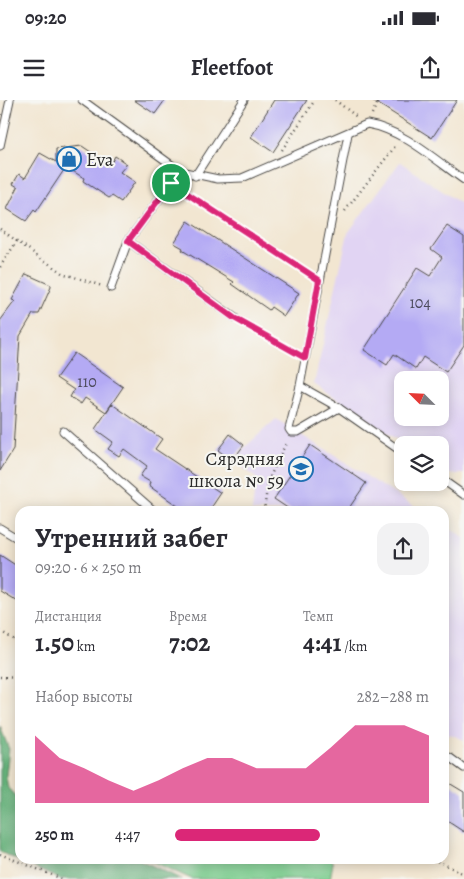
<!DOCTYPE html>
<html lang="ru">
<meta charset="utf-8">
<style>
body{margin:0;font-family:Alegreya,serif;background:#f2f2f3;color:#2b2b33;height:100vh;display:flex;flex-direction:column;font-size:19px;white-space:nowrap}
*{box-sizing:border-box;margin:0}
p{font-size:16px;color:#7c7c81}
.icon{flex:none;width:28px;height:28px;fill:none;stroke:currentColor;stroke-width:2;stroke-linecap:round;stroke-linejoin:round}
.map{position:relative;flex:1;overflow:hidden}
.side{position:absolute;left:15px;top:406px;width:434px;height:358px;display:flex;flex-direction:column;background:#fff;border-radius:15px;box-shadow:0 2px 12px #0003}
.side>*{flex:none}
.needle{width:32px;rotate:294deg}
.controls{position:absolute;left:394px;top:271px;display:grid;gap:10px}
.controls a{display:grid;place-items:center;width:55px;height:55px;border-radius:10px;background:#fff;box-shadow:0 2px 12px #0003;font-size:25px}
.pin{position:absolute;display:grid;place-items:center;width:42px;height:42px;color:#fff;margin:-21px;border:2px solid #fff;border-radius:50%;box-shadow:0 1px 5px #0007}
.round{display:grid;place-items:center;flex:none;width:52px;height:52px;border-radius:15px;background:#f2f2f3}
.summary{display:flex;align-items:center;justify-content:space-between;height:85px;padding:0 20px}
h1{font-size:28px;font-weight:600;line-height:38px}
.figures{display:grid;grid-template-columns:repeat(3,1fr);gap:8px;height:85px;padding:5px 20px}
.figures div{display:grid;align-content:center}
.figures b{font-size:25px;font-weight:600}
.figures small{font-size:14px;font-weight:400}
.figures p{font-size:14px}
.chart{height:140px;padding:10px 20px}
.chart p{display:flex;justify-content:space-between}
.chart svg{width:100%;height:90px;margin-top:5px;fill:#db2777;opacity:.7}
ul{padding:0 20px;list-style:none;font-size:16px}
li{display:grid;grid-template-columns:80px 60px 1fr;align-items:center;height:38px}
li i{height:12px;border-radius:6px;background:#db2777}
.status{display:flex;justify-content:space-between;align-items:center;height:35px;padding:0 25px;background:#fff;direction:ltr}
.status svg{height:14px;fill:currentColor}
header{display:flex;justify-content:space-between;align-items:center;height:65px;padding:0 20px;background:#fff;font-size:22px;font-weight:600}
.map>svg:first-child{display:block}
.built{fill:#e1d4f3;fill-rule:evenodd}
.green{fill:#7ccd8e;stroke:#547c5c}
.forest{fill:#65b079;stroke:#486e52}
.building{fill:#b4aaf4}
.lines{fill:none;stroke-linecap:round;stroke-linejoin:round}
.service-casing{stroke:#494744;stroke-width:9}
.path{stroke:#494744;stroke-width:2.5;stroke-dasharray:1 4;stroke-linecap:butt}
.service{stroke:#fff;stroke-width:7}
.route-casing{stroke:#fff;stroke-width:10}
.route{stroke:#db2777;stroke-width:6}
.labels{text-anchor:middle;stroke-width:4;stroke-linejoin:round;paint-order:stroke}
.number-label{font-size:16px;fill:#4d4b5d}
.poi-label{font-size:19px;fill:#2b2b2b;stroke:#f6f6f2;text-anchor:start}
</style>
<div class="status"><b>09:20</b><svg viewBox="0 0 49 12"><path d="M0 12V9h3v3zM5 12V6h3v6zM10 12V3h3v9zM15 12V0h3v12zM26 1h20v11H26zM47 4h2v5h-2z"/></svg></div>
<header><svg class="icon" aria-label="menu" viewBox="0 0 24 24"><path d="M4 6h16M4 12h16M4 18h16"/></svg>Fleetfoot<svg class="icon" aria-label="share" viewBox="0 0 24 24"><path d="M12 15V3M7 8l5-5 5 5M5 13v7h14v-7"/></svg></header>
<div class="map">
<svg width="464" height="779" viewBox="0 0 464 779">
<rect width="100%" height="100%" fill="#f6f6f2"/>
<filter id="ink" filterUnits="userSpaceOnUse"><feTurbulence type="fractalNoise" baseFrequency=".02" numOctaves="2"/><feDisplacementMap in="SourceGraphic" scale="10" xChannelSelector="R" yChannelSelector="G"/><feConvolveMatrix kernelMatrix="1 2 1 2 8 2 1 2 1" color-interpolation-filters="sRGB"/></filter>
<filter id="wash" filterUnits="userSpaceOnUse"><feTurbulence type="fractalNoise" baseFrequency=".0096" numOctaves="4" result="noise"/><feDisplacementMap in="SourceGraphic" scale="20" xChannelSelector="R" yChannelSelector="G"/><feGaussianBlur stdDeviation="1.12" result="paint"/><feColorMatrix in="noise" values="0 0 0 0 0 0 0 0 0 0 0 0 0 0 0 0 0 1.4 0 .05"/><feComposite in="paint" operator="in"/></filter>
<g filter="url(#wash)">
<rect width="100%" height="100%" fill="#f2e6d1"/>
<!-- built -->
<g class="built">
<path d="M400,62L464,106V374H448L440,369V345H405L314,284L348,133ZM402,280H440V318H402Z"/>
<polygon points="276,319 422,411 252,411 256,378 234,361 244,348"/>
<polygon points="444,425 464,438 464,640 450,634 444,641"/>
</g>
<!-- green -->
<polygon class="green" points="147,759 330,759 333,763 330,779 192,779"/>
<!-- forest -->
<polygon class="forest" points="0,626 9,649 6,676 8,688 20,701 20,759 138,759 181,779 59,779 0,752"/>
<g id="blocks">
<!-- building -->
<g class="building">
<polygon points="134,0 165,0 155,14"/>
<polygon points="274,0 307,0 273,52 251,37"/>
<polygon points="372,0 457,0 432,38"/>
<polygon points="82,46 110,65 115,56 127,64 120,72 135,82 121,102 112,96 109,98 83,81 84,78 66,67 36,112 34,110 26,121 7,109 18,87 13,84 19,74 25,78 40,53 56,62 56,49"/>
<polygon points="188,121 299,193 284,216 271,207 269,210 232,184 234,182 182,150 183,148 174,143"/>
<polygon points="447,126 464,137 464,245 446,272 423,257 416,269 394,254 387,265 364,250 417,168 430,176 442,157 431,149"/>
<polygon points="26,174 51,185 51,187 39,214 33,214 20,236 13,350 0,371 0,221 15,201 12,200"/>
<polygon points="74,253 123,287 106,312 85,298 81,304 70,297 74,290 56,278"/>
<polygon points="112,304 162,339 155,349 221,393 209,411 185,411 149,386 150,382 140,376 147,366 124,349 119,356 108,349 113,342 95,329"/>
<polygon points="230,334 244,345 232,361 218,350"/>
<polygon points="310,345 366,383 347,411 302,411 298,408 292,411 274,399"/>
<polygon points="0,455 20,468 20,503 0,491"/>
<polygon points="449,683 464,692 464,732 444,719 444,691"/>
</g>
</g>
</g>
<g filter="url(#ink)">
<use href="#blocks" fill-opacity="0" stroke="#494744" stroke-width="1"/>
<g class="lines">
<defs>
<g id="service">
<path d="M82,0L180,71L218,79L242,78L367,24C403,30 434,59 464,80"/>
<polyline points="0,46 10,0"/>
<polyline points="195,76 244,0"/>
<polyline points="128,141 235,218"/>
<polyline points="111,188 128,141 180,71"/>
<polyline points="300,286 339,308 402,352"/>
<polyline points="339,308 298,332 291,332 289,329 300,286 348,34"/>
<polyline points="63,331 154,411"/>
<polyline points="440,378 464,395"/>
<polyline points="0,428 20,440"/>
<polyline points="449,657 464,668"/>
</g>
</defs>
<!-- service casing -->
<use href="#service" class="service-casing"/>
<!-- path -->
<g class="path">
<polyline points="335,0 357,17"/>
<polyline points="372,14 379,0"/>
<polyline points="282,50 315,0"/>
<polyline points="178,88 312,176"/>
<polyline points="345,111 397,44"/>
<polyline points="0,129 62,173 102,186"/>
<polyline points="0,167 17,141"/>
<polyline points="244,223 295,252"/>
<polyline points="264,411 268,381 287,341"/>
<polyline points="0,531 20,543"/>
<polyline points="0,577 20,578"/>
<polyline points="0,754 62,779"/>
<polyline points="433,759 464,774"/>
</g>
<!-- service -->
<use href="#service" class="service"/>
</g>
</g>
<g class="lines" filter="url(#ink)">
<defs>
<polygon id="route" points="171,83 319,180 305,258 234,218 128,141"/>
</defs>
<!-- route casing -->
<use href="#route" class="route-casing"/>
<!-- route -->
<use href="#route" class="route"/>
</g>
<!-- icons -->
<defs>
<symbol id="shop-ring" viewBox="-11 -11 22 22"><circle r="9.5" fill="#f6f6f2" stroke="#1f6fb2" stroke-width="1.5"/><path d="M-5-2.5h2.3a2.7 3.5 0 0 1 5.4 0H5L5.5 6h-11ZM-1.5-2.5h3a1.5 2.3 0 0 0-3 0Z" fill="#1f6fb2"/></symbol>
<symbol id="school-ring" viewBox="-11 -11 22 22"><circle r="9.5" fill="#f6f6f2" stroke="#1f6fb2" stroke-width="1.5"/><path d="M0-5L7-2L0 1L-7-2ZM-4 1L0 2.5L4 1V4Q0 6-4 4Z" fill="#1f6fb2"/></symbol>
</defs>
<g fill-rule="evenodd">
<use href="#shop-ring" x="55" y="45" width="28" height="28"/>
<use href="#school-ring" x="287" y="355" width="28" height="28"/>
</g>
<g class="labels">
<!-- number labels -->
<g class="number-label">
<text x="420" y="208">104</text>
<text x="87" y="287">110</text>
</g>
<!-- poi labels -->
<g class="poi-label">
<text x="86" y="66">Eva</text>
<text x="284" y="365" text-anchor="end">Сярэдняя<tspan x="284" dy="22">школа № 59</tspan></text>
</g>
</g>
</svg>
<div class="controls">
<a><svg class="needle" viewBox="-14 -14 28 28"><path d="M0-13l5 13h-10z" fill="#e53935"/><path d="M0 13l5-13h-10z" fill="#7c7c81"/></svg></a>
<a><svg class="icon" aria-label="layers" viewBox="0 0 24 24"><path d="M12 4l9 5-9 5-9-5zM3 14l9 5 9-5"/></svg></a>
</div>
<div class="pin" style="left:171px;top:83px;background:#1e9e55"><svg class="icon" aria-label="arrive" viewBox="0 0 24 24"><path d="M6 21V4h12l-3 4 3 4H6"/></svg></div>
<section class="side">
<div class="summary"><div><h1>Утренний забег</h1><p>09:20 · 6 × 250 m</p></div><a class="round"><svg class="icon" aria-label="share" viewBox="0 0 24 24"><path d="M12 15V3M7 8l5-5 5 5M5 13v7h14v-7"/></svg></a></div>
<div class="figures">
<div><p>Дистанция</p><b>1.50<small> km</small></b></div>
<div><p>Время</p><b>7:02</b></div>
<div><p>Темп</p><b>4:41<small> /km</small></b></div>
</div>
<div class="chart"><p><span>Набор высоты</span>282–288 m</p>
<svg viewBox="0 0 160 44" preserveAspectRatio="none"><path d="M0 44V11L10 22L20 27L30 33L40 38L50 33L60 27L70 22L80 22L90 27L100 27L110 27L120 17L130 6L140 6L150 6L160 11V44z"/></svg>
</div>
<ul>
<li><b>250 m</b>4:47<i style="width:57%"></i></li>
</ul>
</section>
</div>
